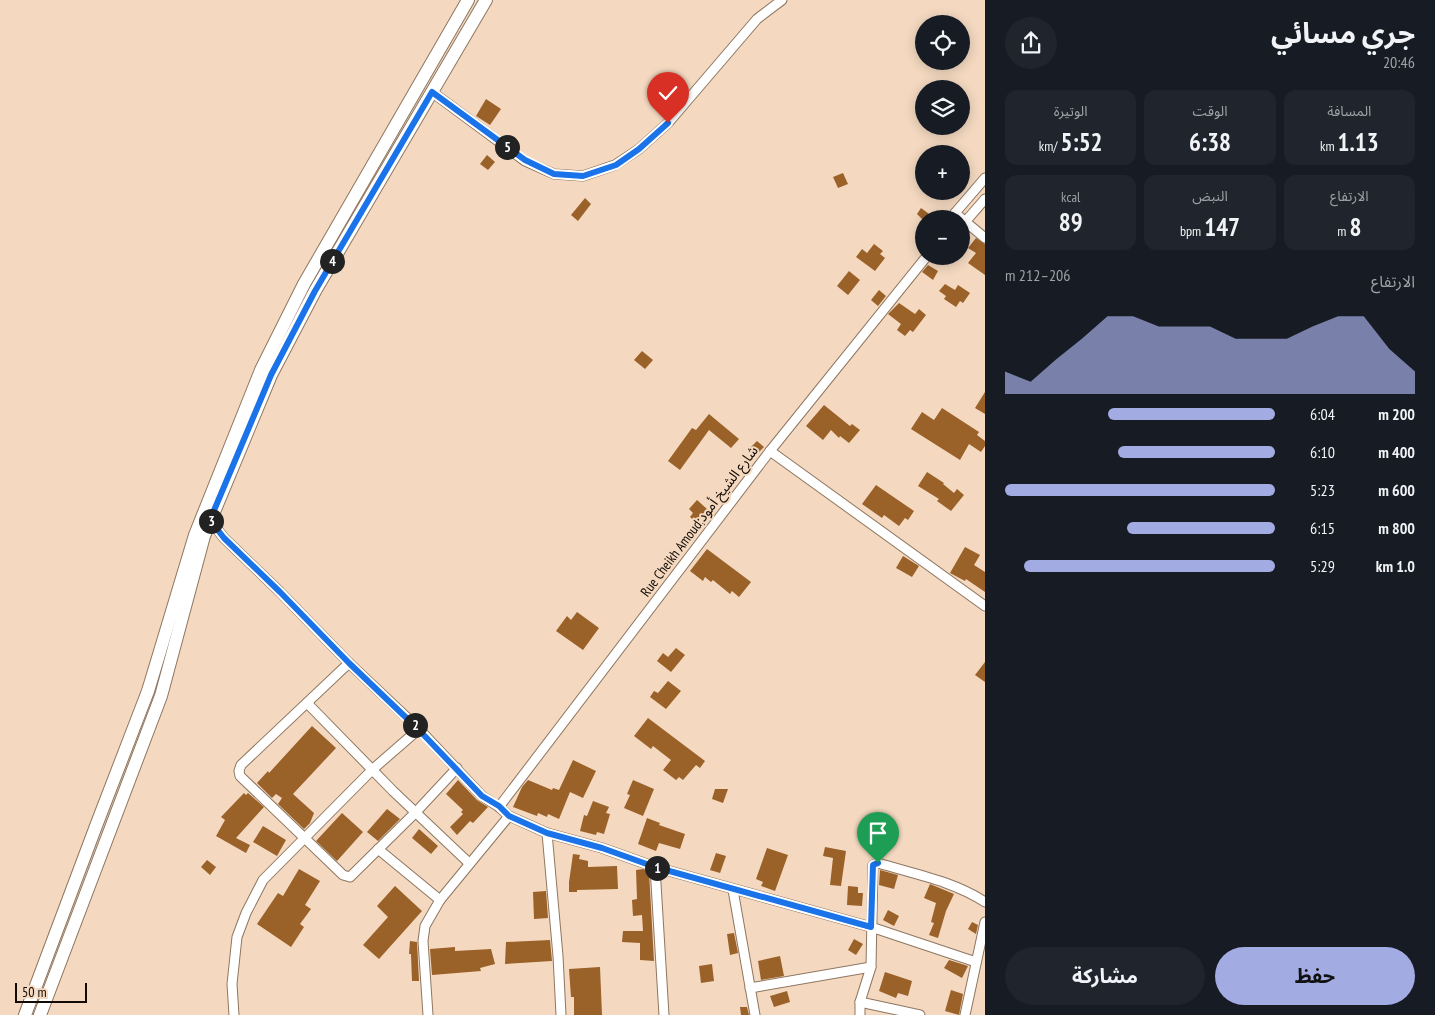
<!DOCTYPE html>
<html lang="ar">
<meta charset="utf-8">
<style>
body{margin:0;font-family:"PT Sans Narrow","Noto Sans Arabic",sans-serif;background:#20242c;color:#f1f3f6;direction:rtl;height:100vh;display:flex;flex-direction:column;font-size:19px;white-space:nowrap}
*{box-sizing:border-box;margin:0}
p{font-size:16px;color:#9ea1a6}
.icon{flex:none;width:28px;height:28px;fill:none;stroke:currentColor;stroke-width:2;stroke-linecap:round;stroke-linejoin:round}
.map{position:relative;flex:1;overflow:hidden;direction:ltr}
.details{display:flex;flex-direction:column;background:#171b24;width:450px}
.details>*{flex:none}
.buttons{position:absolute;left:915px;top:15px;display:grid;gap:10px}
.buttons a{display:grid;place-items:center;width:55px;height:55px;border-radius:50%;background:#171b24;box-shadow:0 2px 12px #0003;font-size:25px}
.scale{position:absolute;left:15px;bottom:12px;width:72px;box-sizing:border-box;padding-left:5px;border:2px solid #120a03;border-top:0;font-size:14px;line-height:18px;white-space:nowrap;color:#120a03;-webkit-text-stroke:4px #f4d9c0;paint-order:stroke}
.pin{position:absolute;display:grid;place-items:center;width:42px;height:42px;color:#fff;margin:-51px -21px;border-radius:50% 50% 50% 0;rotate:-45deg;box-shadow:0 0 5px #0007}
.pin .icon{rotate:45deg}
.km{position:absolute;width:25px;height:25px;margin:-12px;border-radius:50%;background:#222;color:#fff;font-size:14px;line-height:25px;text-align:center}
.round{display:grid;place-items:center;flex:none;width:52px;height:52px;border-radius:26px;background:#20242c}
.overview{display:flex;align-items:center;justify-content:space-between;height:85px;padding:0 20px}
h1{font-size:28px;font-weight:700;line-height:38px}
.figures{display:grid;grid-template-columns:repeat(3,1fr);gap:8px;height:85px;padding:5px 20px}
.figures div{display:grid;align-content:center;border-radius:12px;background:#20242c;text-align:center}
.figures b{font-size:25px;font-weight:700}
.figures small{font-size:14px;font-weight:400}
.figures p{font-size:14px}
.chart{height:140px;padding:10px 20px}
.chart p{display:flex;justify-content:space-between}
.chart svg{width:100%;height:90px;margin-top:5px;fill:#a3ace2;opacity:.7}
.button{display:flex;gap:10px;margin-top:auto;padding:10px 20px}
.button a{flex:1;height:58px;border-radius:30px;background:#a3ace2;color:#111;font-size:20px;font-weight:700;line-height:58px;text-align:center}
.button a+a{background:#20242c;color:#f1f3f6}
ul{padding:0 20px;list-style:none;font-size:16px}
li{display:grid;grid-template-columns:80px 60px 1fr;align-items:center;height:38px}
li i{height:12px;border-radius:6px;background:#a3ace2}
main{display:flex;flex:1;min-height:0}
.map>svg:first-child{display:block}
.building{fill:#9a6128}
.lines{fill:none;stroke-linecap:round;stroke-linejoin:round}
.street-casing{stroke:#8e7660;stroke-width:11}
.secondary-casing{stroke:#8e7660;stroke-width:14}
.street{stroke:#fff;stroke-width:9}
.secondary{stroke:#fff;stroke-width:12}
.route-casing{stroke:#fff;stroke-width:10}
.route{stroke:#1a73e8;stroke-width:6}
.labels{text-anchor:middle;stroke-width:4;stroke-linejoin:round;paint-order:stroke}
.street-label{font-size:14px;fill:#120a03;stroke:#f4d9c0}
</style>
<main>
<section class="details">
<div class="overview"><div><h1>جري مسائي</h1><p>20:46</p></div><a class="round"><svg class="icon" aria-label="share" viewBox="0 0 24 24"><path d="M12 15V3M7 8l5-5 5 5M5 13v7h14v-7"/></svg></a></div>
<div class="figures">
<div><p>المسافة</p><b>1.13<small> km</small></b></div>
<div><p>الوقت</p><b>6:38</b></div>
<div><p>الوتيرة</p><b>5:52<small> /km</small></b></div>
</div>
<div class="figures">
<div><p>الارتفاع</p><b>8<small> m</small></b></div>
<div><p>النبض</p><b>147<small> bpm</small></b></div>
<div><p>kcal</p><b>89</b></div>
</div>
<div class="chart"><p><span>الارتفاع</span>206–212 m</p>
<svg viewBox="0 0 160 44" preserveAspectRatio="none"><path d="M0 44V33L10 38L20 27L30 17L40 6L50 6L60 11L70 11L80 11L90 17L100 17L110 17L120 11L130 6L140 6L150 22L160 33V44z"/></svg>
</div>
<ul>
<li><b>200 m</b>6:04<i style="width:62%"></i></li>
<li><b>400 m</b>6:10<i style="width:58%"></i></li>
<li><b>600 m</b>5:23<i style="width:100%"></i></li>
<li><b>800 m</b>6:15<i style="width:55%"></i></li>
<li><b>1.0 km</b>5:29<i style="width:93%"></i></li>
</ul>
<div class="button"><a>حفظ</a><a>مشاركة</a></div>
</section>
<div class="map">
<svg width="985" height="1015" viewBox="0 0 985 1015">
<rect width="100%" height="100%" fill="#f4d9c0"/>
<!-- building -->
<g class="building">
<polygon points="486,99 501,109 490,125 476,116"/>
<polygon points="487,155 495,162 488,170 480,164"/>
<polygon points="843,173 848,184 838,188 833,177"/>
<polygon points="585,198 591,204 578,221 571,215"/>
<polygon points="921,208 936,219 922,219 917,214"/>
<polygon points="976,238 985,244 985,275 968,263 976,253 968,248"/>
<polygon points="874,244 883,251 880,254 885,258 875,271 856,257 862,249 867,253"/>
<polygon points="928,265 938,271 933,280 922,272"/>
<polygon points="849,271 860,280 848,295 837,286"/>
<polygon points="945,284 955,290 958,285 970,293 963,303 960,301 956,307 944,299 946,296 939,291"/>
<polygon points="879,290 886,296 878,306 871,300"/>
<polygon points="899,303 915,314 919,309 926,315 913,332 910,330 905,336 897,330 901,324 888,314"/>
<polygon points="642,351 653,360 645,369 634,360"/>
<polygon points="985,392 985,414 975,408"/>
<polygon points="824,405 850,426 852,424 860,430 849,443 840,436 839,438 831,430 823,440 806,426"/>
<polygon points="942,408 979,432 977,435 985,441 985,446 981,452 969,444 960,460 911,429 922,412 934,420"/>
<polygon points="709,414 739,439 731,448 709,430 680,470 668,461 692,428 696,430"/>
<polygon points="757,441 764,447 757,454 750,448"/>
<polygon points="927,472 944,483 943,484 954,493 957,489 964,495 951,511 937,501 939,499 918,486"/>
<polygon points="876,485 914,511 908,520 905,518 899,526 884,515 882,518 862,504"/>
<polygon points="697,500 707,509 696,522 690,517 693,513 689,509"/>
<polygon points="965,547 980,555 974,565 985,572 985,592 966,579 965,581 950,573"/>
<polygon points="707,549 751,582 739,597 732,591 730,594 713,580 711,582 705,577 703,581 690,571"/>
<polygon points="903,556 919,566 912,577 896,568"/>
<polygon points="577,612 599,628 583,650 556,631 567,616 571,620"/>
<polygon points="676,648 685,655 671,672 657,661 663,653 668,657"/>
<polygon points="985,662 985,682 975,675"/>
<polygon points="668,681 681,691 666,709 650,697 654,691 658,693"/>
<polygon points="648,718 705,761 700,768 696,765 683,780 679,777 676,780 663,770 671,760 653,746 651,749 634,736"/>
<polygon points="312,726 336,748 293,794 314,813 310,823 304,829 278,804 282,798 276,794 272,798 257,783 268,771 269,773"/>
<polygon points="573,760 596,771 583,798 570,792 559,819 548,814 547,817 538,813 537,816 513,807 522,787 528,780 552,790 553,788 559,790"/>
<polygon points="458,780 477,800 488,807 473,823 470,821 457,835 450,827 463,814 461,812 463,810 446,794"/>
<polygon points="633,780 654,789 643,816 624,808 630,795 627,794"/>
<polygon points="715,789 728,789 723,803 712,799"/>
<polygon points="244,793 246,795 248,793 264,807 236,838 250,845 246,853 216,836 225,820 221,817"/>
<polygon points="593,801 609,807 606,813 610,814 604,834 597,832 596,835 580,831 584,815 587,816"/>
<polygon points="387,809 400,819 378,841 367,832"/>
<polygon points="342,813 363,832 337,861 316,841"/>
<polygon points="647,818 660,823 659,825 685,834 680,849 659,843 656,851 638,844"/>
<polygon points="263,826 286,840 277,856 253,842"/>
<polygon points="419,829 438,846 431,854 412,838"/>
<polygon points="825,847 846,851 841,886 830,885 833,858 823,856"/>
<polygon points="767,848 788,855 775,891 761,886 763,882 756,879"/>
<polygon points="716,853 726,856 720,873 710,870"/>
<polygon points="573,854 580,855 579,859 588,861 588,867 617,866 618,889 577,890 577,892 569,892 569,882"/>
<polygon points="207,860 216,867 210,875 201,867"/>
<polygon points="299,869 320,881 305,905 311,909 300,924 304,927 291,947 257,924 278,893 283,896"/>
<polygon points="643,869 646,870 646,873 649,872 654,961 640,960 640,943 622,942 623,931 643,931 642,915 633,916 632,900 637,899 636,870"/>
<polygon points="880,870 898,875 894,889 879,885"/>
<polygon points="930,884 954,894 946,911 938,938 929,935 934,923 931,922 936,903 924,898"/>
<polygon points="395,886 422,911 379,959 363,945 388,917 377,906"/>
<polygon points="848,886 858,887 858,893 863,893 862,906 847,905"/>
<polygon points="546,891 548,918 534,919 533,892"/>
<polygon points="888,910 899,916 894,926 883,920"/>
<polygon points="972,922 978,925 976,934 968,929"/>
<polygon points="734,933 738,953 730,955 727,934"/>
<polygon points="854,939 863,944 856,955 848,950"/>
<polygon points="550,940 552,961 505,964 506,942"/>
<polygon points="410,941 417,942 419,981 412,981 411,954 409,954"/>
<polygon points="455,947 455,951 491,949 495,964 480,968 481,971 432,975 430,949"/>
<polygon points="780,956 784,976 761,980 758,961"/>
<polygon points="949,960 968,966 962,978 944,968"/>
<polygon points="712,964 714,981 701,983 699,966"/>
<polygon points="600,967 602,1015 574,1015 574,997 571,997 569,969"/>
<polygon points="885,972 912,981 908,996 898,993 896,998 879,991"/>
<polygon points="951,990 963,994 959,1015 945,1011"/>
<polygon points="787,991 790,1002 774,1007 770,996"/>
<polygon points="740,1007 747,1007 749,1015 741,1015"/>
</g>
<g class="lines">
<defs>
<g id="street">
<polyline points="432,92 525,161 554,174 583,176 615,165 639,149 668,123 757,19 782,0"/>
<polyline points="955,213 985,238"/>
<polyline points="954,219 955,213 985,178"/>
<polyline points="961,223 965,222 985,199"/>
<polyline points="770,451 985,606"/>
<polyline points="210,520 224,538 280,592 349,663 419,729 482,796 499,807 509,816 547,833 602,848 655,867 871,927 976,962"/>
<polyline points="349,663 241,765 239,771 240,776 343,875 350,877 416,812 457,768"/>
<polyline points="307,703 393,791 469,863"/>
<polyline points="499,807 770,451 927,256"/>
<polyline points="547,833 558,956 561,1015"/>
<polyline points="378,849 440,900"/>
<polyline points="655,867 664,1015"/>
<polyline points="733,890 755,1015"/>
<polyline points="750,988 871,967"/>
<polyline points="860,1002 920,1015"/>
<polyline points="234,1015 232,984 237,937 246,913 263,880 373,769 419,729"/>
<polyline points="428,1015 423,941 425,926 440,900 509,816"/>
<path d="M860,1015V1002L871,967L873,865L878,863C914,874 953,881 985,902"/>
<polyline points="965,1015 985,922"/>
</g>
<g id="secondary">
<polyline points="25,1015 96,826 148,691 195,535 261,370 304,284 468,0"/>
<polyline points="40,1015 161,696 204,536 271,375 315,291 486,0"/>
</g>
</defs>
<!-- street casing -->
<use href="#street" class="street-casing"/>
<!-- secondary casing -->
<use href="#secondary" class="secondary-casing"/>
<!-- street -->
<use href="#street" class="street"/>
<!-- secondary -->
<use href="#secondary" class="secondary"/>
</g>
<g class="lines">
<defs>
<polyline id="route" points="668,123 639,149 616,165 583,176 554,174 525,160 432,92 315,291 271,375 210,520 224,538 280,592 349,663 419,730 482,796 499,806 509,816 547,833 602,848 655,867 871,927 873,865 878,863"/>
</defs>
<!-- route casing -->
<use href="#route" class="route-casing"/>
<!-- route -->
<use href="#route" class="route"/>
</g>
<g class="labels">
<!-- street labels -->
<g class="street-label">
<text transform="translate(699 521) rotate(-53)" y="5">Rue Cheikh Amoud;شارع الشيخ أمود</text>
</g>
</g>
</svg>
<div class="buttons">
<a><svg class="icon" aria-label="locate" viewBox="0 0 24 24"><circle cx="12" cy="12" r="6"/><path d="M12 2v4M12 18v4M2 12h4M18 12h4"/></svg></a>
<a><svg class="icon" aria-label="layers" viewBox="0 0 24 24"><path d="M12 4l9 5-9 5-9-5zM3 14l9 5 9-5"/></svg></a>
<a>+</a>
<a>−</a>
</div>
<div class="scale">50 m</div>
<div class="pin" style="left:878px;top:863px;background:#1e9e55"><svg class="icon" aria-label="arrive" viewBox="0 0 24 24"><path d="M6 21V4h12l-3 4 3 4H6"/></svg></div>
<div class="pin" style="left:668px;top:123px;background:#d93025"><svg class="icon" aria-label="check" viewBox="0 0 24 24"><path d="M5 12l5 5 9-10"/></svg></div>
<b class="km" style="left:657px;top:868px">1</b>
<b class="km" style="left:415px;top:725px">2</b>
<b class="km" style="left:211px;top:521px">3</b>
<b class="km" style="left:332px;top:261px">4</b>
<b class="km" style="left:507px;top:147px">5</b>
</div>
</main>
